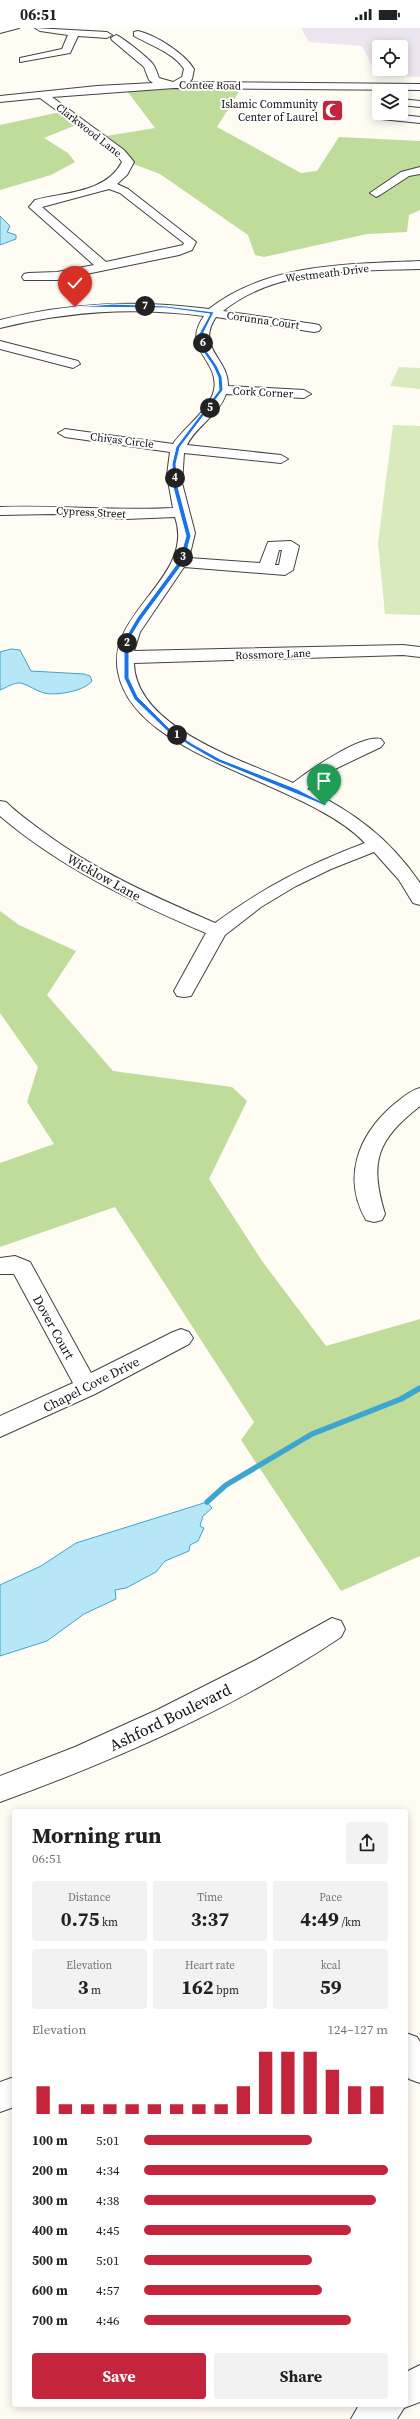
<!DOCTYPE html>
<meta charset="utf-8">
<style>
body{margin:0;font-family:"Source Serif 4",serif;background:#f2f2f2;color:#202124;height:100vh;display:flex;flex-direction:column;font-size:15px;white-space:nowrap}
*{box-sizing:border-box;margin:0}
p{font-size:13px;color:#757577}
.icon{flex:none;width:22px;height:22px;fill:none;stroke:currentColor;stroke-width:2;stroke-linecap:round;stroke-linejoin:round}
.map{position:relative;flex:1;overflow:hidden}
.details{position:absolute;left:12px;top:1781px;width:396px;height:598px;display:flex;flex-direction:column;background:#fff;border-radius:4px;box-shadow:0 2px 10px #0003}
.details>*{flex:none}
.buttons{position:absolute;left:372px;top:12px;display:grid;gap:8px}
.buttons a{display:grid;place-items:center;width:36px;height:36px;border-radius:4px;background:#fff;box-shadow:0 2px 10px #0003;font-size:20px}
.pin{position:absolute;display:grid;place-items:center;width:34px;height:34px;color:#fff;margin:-41px -17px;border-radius:50% 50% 50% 0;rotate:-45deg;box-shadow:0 0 4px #0007}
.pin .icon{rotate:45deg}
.km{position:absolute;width:20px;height:20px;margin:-10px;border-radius:50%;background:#222;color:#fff;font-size:11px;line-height:20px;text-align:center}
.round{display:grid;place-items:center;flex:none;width:42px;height:42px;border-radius:4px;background:#f2f2f2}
.head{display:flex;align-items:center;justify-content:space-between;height:68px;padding:0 20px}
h1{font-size:22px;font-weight:700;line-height:30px}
.stats{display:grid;grid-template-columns:repeat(3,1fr);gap:6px;height:68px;padding:4px 20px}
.stats div{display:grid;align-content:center;border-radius:4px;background:#f2f2f2;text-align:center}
.stats b{font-size:20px;font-weight:700}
.stats small{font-size:11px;font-weight:400}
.stats p{font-size:11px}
.chart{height:112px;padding:8px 20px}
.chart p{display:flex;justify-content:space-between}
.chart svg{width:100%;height:72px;margin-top:4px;stroke:#c4253d;stroke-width:6}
.action{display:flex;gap:8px;margin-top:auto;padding:8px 20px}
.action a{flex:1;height:46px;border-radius:4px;background:#c4253d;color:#fff;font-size:16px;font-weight:700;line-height:46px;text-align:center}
.action a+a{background:#f2f2f2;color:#202124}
ul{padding:0 20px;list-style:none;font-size:13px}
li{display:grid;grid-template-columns:64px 48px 1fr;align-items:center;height:30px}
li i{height:10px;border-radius:5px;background:#c4253d}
.status{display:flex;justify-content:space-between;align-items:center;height:28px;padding:0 20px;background:#fff;direction:ltr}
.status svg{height:11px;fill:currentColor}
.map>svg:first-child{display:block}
.industrial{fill:#ede5ef;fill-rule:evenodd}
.green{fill:#d9ebbc}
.forest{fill:#bfdc9b}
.water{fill:#b7e6f7;stroke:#3da5d0}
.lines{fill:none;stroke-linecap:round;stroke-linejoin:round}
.stream{stroke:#3da5d0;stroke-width:5.5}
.minor-casing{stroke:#434343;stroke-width:2}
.minor{fill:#fff;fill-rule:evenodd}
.route{fill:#1a73e8;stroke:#fff}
.labels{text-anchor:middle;stroke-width:4;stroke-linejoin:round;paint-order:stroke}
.far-street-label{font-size:11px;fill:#101010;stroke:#fff}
.far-poi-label{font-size:11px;fill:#101010;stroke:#fff;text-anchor:end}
.street-label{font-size:13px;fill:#101010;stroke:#fff}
.near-street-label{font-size:16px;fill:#101010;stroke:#fff}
</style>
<div class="status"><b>06:51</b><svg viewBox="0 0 49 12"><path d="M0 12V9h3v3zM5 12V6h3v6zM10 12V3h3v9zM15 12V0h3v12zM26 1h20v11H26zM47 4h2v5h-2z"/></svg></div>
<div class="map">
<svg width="420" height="2391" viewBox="0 0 420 2391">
<rect width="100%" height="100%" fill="#fffcf4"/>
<!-- industrial -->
<path class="industrial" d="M301,0H420V49L377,48L362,18L309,14ZM379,19H401V41H379Z"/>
<!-- green -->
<g class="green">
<polygon points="399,339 420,340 420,361 390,358"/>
<polygon points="393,397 420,398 420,587 385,586 378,515"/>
</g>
<!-- forest -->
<g class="forest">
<polygon points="189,60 240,62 217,99 301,145 317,143 339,109 420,113 420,182 409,187 407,204 367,206 264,229 255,227 248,207 160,146 128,134 100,109 155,100 127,63"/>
<polygon points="65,83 81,95 44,110 68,125 75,134 51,147 0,162 0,97"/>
<polygon points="0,883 19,897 76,923 47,967 113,1043 232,1059 247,1073 209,1151 262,1233 326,1318 420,1291 420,1528 341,1563 241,1412 254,1394 115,1179 0,1219 0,1135 54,1116 27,1074 38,1039 0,985"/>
</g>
<!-- water -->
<g class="water">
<polygon points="0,188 10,198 7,204 16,207 16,211 0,217"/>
<path d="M11,621L20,622L31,643L84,646L90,648L92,653C85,663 56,668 44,665C36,663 29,657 21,655C14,654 6,660 0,662V624Z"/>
<polygon points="207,1474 212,1480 203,1488 200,1498 204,1500 198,1513 190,1517 189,1523 165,1533 156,1544 126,1560 115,1562 116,1571 84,1586 47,1613 0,1628 0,1557 41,1538 76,1515"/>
</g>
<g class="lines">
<!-- stream -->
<polyline class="stream" points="207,1474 226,1457 312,1406 401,1371 420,1360"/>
<defs>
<g id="minor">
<polygon points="0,0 19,0 0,5"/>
<polygon points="35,0 107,4 112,7 107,10 78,8 70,25 20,34 20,30 62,21 68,7 40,3"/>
<path d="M138,3C156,7 185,26 194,41L192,51L189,54L420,56V62L174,60L52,69L124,122L134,134L127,147L117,156L128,161L196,214L192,222L179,227L57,252H24L22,249L24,246L28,245L57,244L94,237L29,179L35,172C65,164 106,165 122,134L116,126L40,70L0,74V68L97,58L153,55L149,52L144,39L112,12L111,10L116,7C122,9 147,29 152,35C156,40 157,45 159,50L173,54L182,49L184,41C174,25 150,17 134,8V4ZM109,161L120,165L184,215L183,217L106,234L42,179Z"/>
<polygon points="401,71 420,73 420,79 401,77"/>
<polygon points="384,85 420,89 420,95 381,91 376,88"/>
<polygon points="420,139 420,146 409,148 380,167 376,169 370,165 401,144"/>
<path d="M420,233V241C356,243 275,240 223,283L314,296L319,297L321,300L319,303L314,304L216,289C195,320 229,330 228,358L304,362L311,366L304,370L226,366C219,387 196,398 187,417L281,427L288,431L281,435L184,425L182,455L195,505L189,530L260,535L268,514L291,513L299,518L293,542L285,547L184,539L140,604L134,623L403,617L420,619V629L403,627L134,635C135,700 245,733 293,755C310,742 361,706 381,711L384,715L381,719L335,741L307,761C355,785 389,810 420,855V877L413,875L399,852L374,824L331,841L296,858L261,879L225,907L191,968L184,969L177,968L174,963L206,905C133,874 61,840 0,788V773L6,774C17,785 30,794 42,803C95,843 155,869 215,895C264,859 309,836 365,815C307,753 134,731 118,644C106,584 196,549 175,489L126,491L53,486L0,487V479C58,477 115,483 173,480L167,447L170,424L65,409L58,405L65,401L173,416C184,399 210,382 214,362C220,331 180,322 204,288C133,279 69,283 0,300V292C71,274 136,272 209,281C267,235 349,236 420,233ZM279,522H282L279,537H275Z"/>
<polygon points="0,313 78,333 80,336 73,340 0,321"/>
<path d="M420,1060V1078C377,1112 369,1133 385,1186L382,1192L374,1194L366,1192C342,1150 358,1108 392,1078C401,1071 409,1063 420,1060Z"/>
<polygon points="15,1228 30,1234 91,1345 173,1304 181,1301 189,1304 193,1310 189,1316 95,1366 0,1409 0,1388 73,1355 14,1246 0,1246 0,1230"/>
<path d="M332,1590L341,1593L345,1601L341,1609C237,1679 118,1731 0,1774V1748L75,1719L157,1682L254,1633Z"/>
<polygon points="406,2005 417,2009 420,2014 420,2055 409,2051 406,2046"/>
<polygon points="14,2049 14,2079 0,2084 0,2054"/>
<polygon points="420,2337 420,2374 404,2380 397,2391 351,2391 359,2377 406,2377 406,2344"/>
</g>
</defs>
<!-- minor casing -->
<use href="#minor" class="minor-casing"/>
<!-- minor -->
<use href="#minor" class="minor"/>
</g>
<!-- route -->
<polygon class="route" points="113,276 166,278 214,284 203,306 206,322 217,338 222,349 223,362 180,419 176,436 178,459 191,508 184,534 141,592 129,612 129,650 138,669 170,701 193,716 220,731 297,761 326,776 326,778 216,733 190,718 167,703 134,671 124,650 124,612 137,590 179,533 186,508 173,459 172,436 176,419 219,362 218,349 213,338 202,322 199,306 210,286 166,280 74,279"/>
<!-- icons -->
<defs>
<symbol id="mosque-square" viewBox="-11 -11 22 22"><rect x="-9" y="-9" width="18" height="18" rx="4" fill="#c4253d" stroke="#fff"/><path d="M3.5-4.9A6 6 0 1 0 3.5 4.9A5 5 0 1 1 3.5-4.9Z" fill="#fff"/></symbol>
</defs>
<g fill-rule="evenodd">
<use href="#mosque-square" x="320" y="70" width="25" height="25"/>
</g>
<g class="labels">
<!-- far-street labels -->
<g class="far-street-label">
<text transform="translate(210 57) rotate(1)" y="4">Contee Road</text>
<text transform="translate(89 102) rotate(38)" y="4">Clarkwood Lane</text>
<text transform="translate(327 245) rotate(-7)" y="4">Westmeath Drive</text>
<text transform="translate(263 292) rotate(8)" y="4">Corunna Court</text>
<text transform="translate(263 364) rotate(3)" y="4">Cork Corner</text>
<text transform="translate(122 412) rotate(7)" y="4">Chivas Circle</text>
<text transform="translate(91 484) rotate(3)" y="4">Cypress Street</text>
<text transform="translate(273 626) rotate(-2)" y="4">Rossmore Lane</text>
</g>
<!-- far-poi labels -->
<g class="far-poi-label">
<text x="318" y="80">Islamic Community<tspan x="318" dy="13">Center of Laurel</tspan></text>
</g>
<!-- street labels -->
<g class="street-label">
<text transform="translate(104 849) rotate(29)" y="5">Wicklow Lane</text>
<text transform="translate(54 1299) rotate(61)" y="5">Dover Court</text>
<text transform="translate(91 1356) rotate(-27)" y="5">Chapel Cove Drive</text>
</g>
<!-- near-street labels -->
<g class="near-street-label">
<text transform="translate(170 1689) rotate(-26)" y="6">Ashford Boulevard</text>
</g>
</g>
</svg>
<div class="buttons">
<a><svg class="icon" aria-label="locate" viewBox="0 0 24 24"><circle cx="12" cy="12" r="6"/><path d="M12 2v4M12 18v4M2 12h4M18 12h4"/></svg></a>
<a><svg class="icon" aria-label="layers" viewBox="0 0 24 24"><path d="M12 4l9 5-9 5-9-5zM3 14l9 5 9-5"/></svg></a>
</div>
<div class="pin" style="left:324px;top:777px;background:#1e9e55"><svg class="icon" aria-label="arrive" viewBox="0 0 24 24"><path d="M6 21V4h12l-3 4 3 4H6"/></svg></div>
<div class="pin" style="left:75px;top:279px;background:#d93025"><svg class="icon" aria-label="check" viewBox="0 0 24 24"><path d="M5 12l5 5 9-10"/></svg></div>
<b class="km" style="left:177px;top:707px">1</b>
<b class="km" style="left:127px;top:615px">2</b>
<b class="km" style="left:183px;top:529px">3</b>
<b class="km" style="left:175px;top:450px">4</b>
<b class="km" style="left:210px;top:380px">5</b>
<b class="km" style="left:203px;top:315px">6</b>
<b class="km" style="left:145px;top:278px">7</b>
<section class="details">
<div class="head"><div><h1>Morning run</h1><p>06:51</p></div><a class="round"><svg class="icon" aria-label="share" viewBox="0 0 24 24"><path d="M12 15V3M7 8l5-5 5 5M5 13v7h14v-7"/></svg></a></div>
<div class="stats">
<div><p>Distance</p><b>0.75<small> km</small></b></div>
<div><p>Time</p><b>3:37</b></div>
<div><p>Pace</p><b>4:49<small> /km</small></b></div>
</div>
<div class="stats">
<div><p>Elevation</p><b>3<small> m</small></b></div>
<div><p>Heart rate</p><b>162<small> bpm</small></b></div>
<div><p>kcal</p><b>59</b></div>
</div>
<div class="chart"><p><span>Elevation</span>124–127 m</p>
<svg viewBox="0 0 160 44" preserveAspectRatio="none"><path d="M5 44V27M15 44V38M25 44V38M35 44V38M45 44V38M55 44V38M65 44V38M75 44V38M85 44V38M95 44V27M105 44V6M115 44V6M125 44V6M135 44V17M145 44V27M155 44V27"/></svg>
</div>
<ul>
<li><b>100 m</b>5:01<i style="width:69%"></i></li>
<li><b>200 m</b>4:34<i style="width:100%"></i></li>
<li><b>300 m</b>4:38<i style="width:95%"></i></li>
<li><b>400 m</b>4:45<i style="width:85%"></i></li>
<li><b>500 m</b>5:01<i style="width:69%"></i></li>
<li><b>600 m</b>4:57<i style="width:73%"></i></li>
<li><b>700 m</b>4:46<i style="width:85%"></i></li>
</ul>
<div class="action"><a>Save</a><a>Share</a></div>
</section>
</div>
